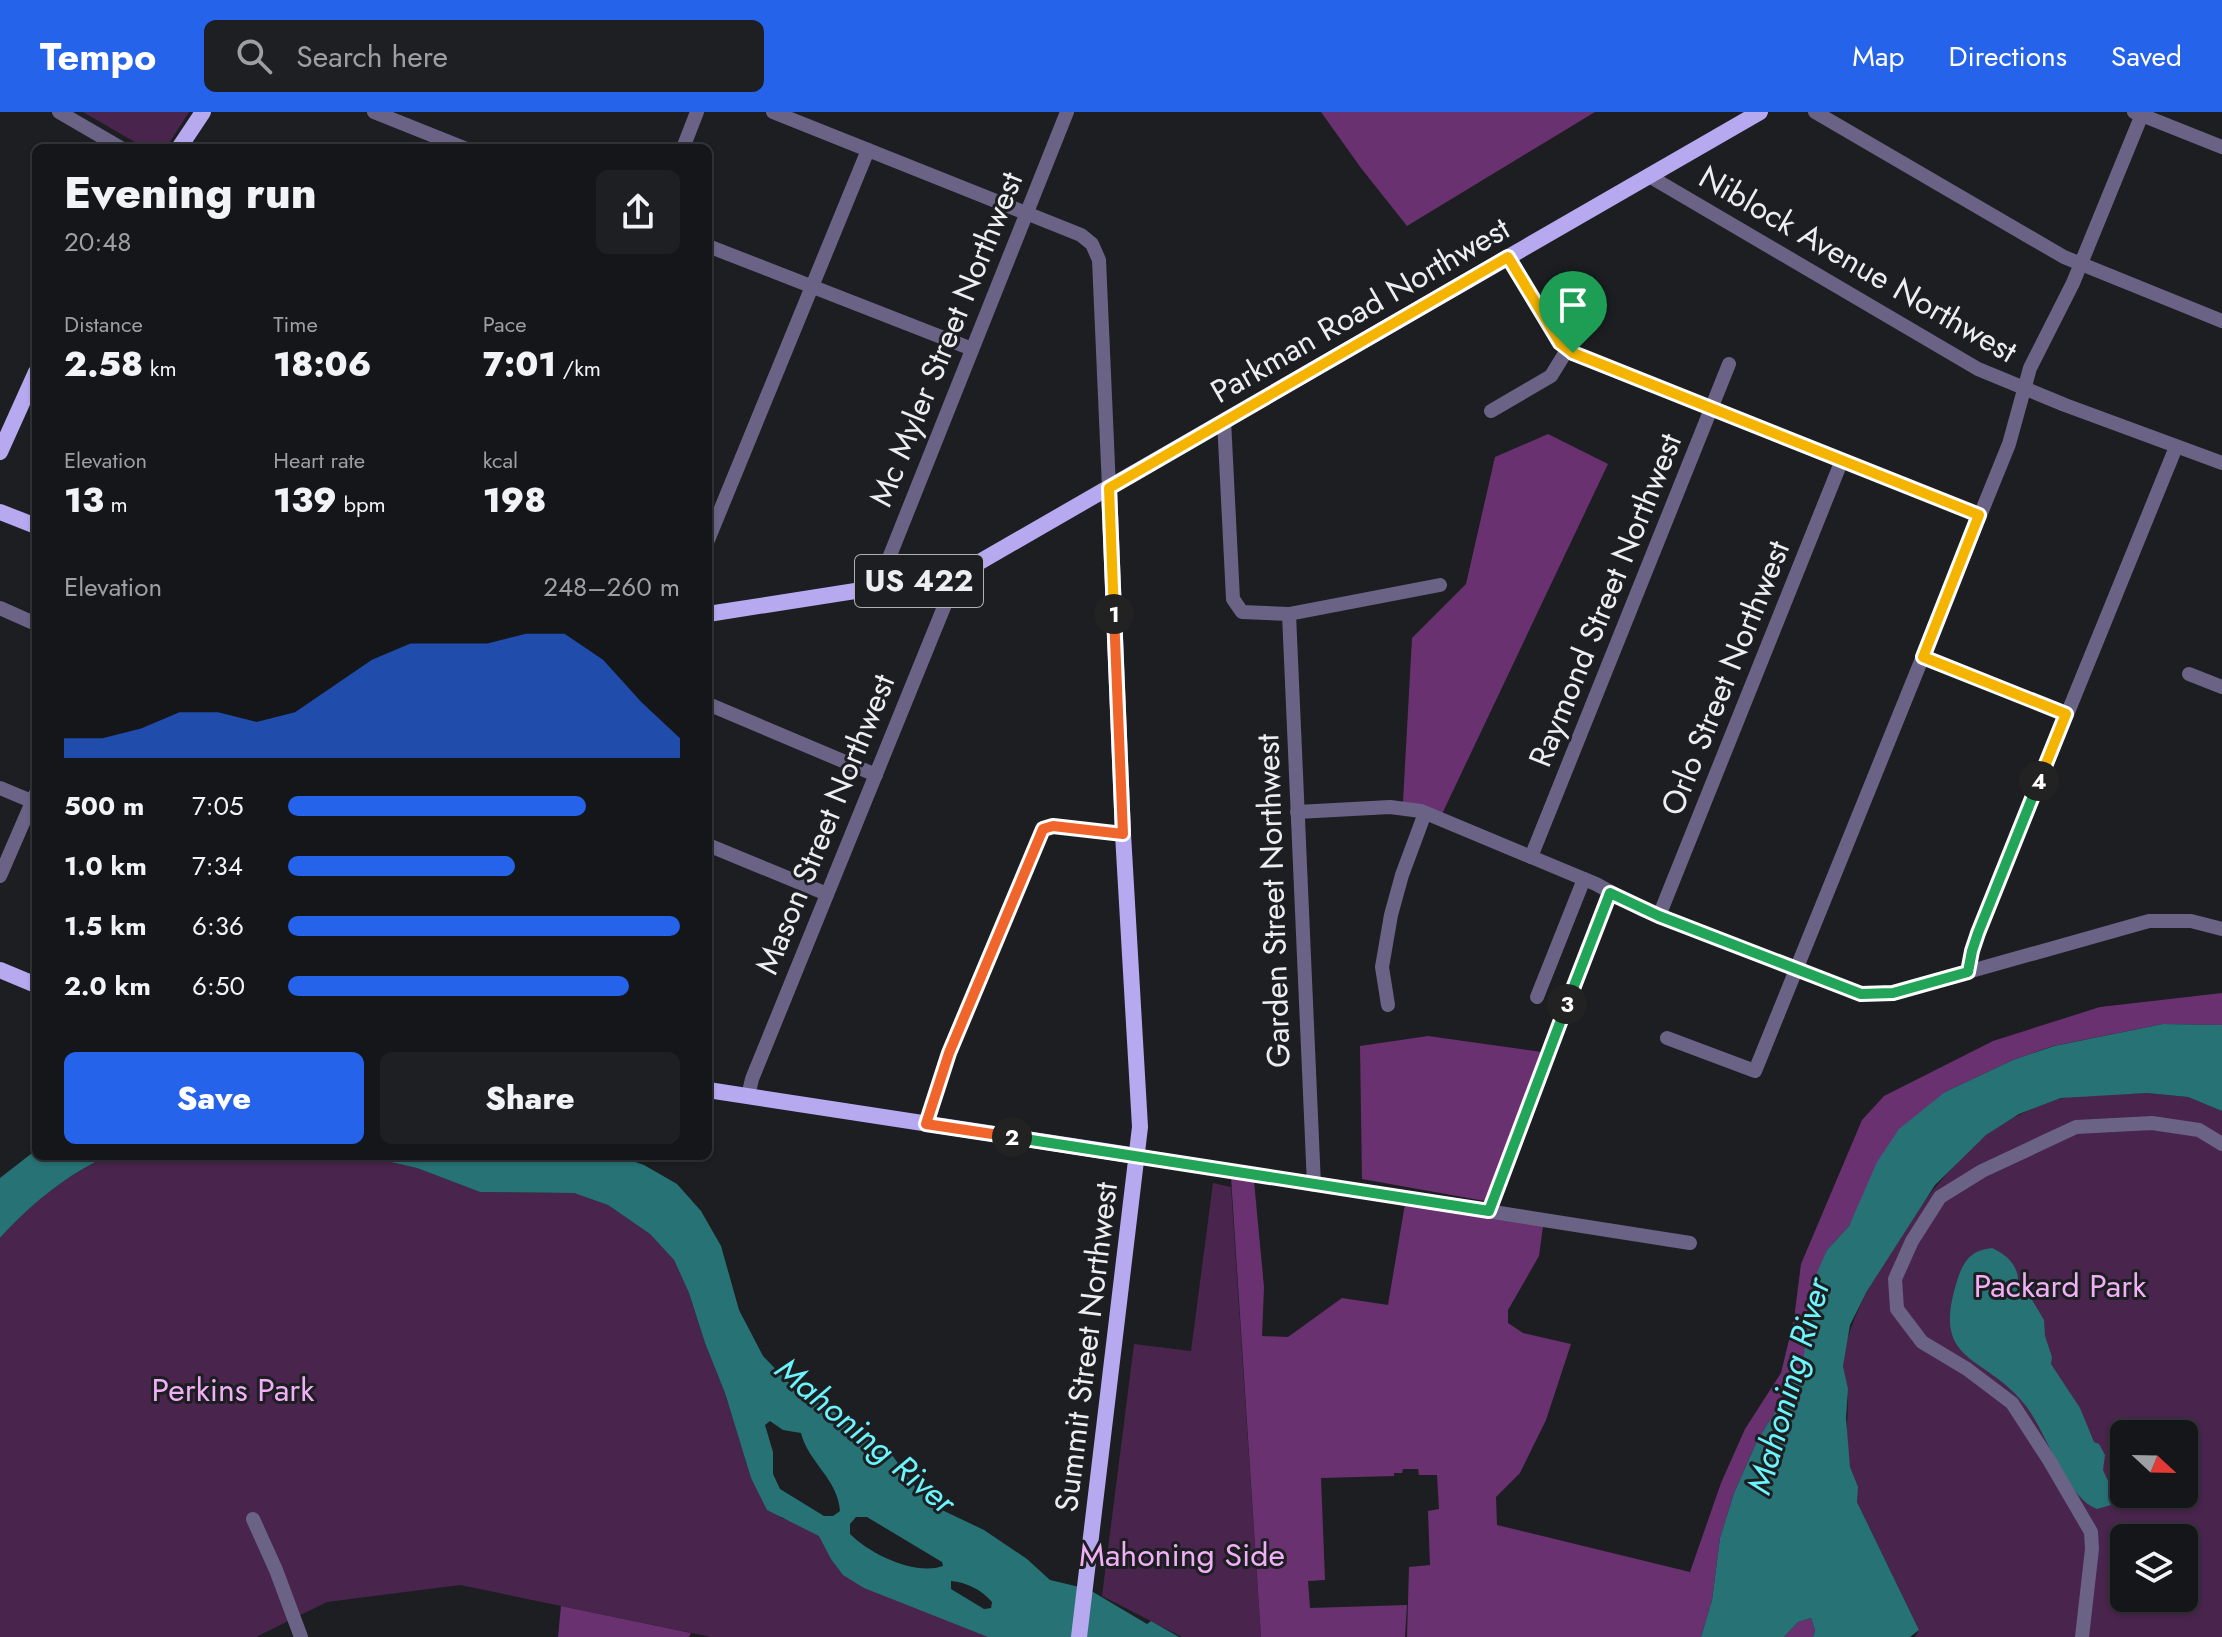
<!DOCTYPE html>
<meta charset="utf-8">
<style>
body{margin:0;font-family:Jost,sans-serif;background:#1e1f23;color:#f1f3f6;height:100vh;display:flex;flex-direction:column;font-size:30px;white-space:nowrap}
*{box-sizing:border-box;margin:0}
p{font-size:26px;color:#9d9fa2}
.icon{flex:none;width:44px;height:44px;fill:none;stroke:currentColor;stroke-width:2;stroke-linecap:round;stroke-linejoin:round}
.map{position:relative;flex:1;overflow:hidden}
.details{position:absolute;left:32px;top:32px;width:680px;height:1016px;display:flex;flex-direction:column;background:#15161a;border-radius:12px;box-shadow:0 2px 6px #0004,0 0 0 2px #343539}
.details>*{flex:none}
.needle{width:52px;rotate:112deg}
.controls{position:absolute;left:2110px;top:1308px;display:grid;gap:16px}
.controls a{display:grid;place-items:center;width:88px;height:88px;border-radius:12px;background:#15161a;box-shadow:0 2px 6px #0004,0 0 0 2px #343539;font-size:40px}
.pin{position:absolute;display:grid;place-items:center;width:68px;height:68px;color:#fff;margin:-82px -34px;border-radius:50% 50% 50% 0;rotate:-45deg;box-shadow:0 0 8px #0007}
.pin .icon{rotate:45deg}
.km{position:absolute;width:40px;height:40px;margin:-20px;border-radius:50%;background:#222;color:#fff;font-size:22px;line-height:40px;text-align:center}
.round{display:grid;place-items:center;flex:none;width:84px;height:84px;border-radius:12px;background:#1e1f23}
.headline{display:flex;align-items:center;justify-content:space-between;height:136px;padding:0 32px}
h1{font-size:44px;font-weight:800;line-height:60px}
.figures{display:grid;grid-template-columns:repeat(3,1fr);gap:12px;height:136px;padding:8px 32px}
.figures div{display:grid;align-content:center}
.figures b{font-size:34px;font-weight:800}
.figures small{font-size:22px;font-weight:400}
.figures p{font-size:22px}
.chart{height:224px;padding:16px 32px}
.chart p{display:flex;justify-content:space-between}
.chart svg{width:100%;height:144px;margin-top:8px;fill:#2563eb;opacity:.7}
.button{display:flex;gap:16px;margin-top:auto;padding:16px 32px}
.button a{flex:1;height:92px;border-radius:12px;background:#2563eb;color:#fff;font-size:32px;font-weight:800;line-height:92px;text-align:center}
.button a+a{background:#1e1f23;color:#f1f3f6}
ul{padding:0 32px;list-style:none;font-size:26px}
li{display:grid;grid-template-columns:128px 96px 1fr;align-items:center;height:60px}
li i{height:20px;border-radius:10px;background:#2563eb}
header{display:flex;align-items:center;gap:48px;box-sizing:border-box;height:112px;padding:0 40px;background:#2563eb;color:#fff}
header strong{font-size:38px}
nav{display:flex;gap:44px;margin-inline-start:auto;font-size:28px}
.search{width:560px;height:72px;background:#1e1f23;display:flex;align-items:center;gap:20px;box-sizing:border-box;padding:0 28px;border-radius:12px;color:#9d9fa2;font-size:30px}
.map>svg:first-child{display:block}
.green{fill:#49244c;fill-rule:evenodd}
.forest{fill:#6a3170}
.water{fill:#277275;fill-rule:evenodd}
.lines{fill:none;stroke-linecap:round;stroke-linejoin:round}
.minor{stroke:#6a6386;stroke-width:14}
.major{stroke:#b7a9f0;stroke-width:16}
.split-1-casing{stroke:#fff;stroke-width:16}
.split-2-casing{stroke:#fff;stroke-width:16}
.split-3-casing{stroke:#fff;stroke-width:16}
.split-4-casing{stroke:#fff;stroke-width:16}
.split-5-casing{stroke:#fff;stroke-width:16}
.split-1{stroke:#f5b400;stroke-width:10}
.split-2{stroke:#f0652b;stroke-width:10}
.split-3{stroke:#22a559;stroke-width:10}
.split-4{stroke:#22a559;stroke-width:10}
.split-5{stroke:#f5b400;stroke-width:10}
.labels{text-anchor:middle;stroke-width:6;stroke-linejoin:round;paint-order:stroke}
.shield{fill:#1c1e22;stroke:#aeb0b2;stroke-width:2}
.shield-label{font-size:30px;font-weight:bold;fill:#eceef0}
.street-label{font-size:32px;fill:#eceef0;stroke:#1c1e22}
.park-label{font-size:32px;fill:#f1aff6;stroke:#1c1e22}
.water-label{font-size:34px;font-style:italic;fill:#6bf5fc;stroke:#1c1e22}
</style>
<header>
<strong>Tempo</strong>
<div class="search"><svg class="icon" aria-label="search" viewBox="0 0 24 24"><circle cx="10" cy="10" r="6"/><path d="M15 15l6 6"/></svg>Search here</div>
<nav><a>Map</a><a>Directions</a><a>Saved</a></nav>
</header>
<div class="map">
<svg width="2222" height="1525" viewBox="0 0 2222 1525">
<rect width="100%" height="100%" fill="#1c1e22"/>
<!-- green -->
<g class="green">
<polygon points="83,0 189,0 166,36 145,36"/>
<path d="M2147,981L2188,985L2222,999V1525H1915L1919,1518L1857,1390C1858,1375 1853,1368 1850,1355C1843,1329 1850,1301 1847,1276C1847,1268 1843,1260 1843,1252C1847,1187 1935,1063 1986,1023C2007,1007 2032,996 2056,988C2074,981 2125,983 2147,981ZM2124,1322H2184V1382H2124ZM2124,1426H2184V1486H2124Z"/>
<path d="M108,1044H364L417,1056L480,1080L574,1081L608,1093L650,1122L674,1148L689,1181L705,1231L725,1281L751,1366L781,1406L798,1411L820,1424L943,1506L989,1525H711L460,1473L327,1490L256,1525H0V1126C30,1093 67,1062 108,1044Z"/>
<polygon points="1213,1071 1231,1075 1261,1525 1182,1525 1102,1484 1134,1232 1191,1239"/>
</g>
<!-- forest -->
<g class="forest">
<polygon points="1321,0 1595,0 1407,114 1361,56"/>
<polygon points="1548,322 1608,352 1442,702 1403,690 1412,526 1466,472 1495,345"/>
<polygon points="2222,881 2222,913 2163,912 2053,934 2013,948 1945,980 1862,1088 1849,1114 1827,1138 1802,1256 1757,1329 1734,1381 1720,1426 1712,1488 1701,1525 1407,1525 1409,1455 1430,1453 1428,1399 1439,1397 1437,1363 1419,1363 1418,1357 1403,1357 1402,1361 1394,1361 1394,1364 1321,1366 1325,1468 1308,1469 1310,1496 1407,1493 1405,1525 1261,1525 1231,1065 1254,1069 1264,1175 1262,1224 1288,1225 1342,1186 1388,1193 1405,1092 1543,1114 1539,1144 1508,1198 1508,1211 1523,1221 1571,1232 1546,1308 1520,1361 1496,1385 1497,1413 1690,1460 1721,1371 1745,1317 1781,1261 1794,1207 1801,1152 1862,1008 1884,984 1993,929 2100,895"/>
<polygon points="1428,924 1549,941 1485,1089 1362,1067 1360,934"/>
<polygon points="561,1494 691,1521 689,1525 558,1525"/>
<polygon points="1811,1506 1815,1518 1813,1525 1784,1525 1798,1510"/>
</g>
<!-- water -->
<g class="water">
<polygon points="2163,912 2222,913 2222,999 2188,985 2147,981 2061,986 2019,1002 1986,1023 1935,1073 1867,1179 1850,1213 1843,1254 1848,1277 1846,1306 1850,1355 1858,1375 1857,1390 1919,1518 1910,1525 1813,1525 1815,1518 1811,1506 1798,1510 1784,1525 1701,1525 1712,1488 1720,1426 1734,1381 1757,1329 1802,1256 1815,1165 1827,1138 1849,1114 1877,1050 1899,1017 1945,980 2013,948 2054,934"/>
<path d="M36,1038V1044H108C67,1062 30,1093 0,1126V1066Z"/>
<path d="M364,1044H618L644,1053L677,1072L701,1099L721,1134L739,1198L763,1244L793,1275L841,1304L892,1343L916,1376L942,1398L984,1418L1027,1447L1050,1468L1088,1477L1147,1512L1151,1509L1179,1525H988L864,1476L843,1463L831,1447L819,1424L767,1398L751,1366L725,1281L705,1231L689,1181L674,1148L650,1122L608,1093L574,1081L480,1080L417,1056ZM770,1309L783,1318L801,1321C808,1350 838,1367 840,1399L833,1404H824L780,1377L773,1362V1340L765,1313ZM856,1405H867L942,1450L943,1454C915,1464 870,1442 850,1422V1412ZM951,1469C966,1470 982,1478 992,1490L991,1496L984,1497L951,1477Z"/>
<path d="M1992,1136C2006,1142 2019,1154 2018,1170L2022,1171L2044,1208L2045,1224L2052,1245L2051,1252L2080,1296L2094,1330L2099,1332L2105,1343L2103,1358L2110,1373L2111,1393L2097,1397C2068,1388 2046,1320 2026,1294C1984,1240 1929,1254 1958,1166C1964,1148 1972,1138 1992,1136Z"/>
</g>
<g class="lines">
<!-- minor -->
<g class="minor">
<polyline points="59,0 121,36"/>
<polyline points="374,0 464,36"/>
<polyline points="773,0 1081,123 1092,132 1099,148 1109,376"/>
<polyline points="1815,0 2064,145 2222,209"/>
<polyline points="2134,0 2222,35"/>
<polyline points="683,36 697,0"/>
<polyline points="1649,64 1978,257 2065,293 2222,351"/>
<polyline points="708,134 972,237"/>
<polyline points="1508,145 1560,231 1573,241 1979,403"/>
<polyline points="1491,299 1551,264 1567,238"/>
<polyline points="1224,308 1233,487 1242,500 1289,502 1440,473"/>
<polyline points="708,428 868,38"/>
<polyline points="877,476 1067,0"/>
<polyline points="0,496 36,512"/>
<polyline points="1289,502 1314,1073"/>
<polyline points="1923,545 2066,602"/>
<polyline points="2189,562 2222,575"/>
<polyline points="708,592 876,663"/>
<polyline points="0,676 36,691"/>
<polyline points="1297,700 1390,695 1421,699 1596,772 1643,798 1861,882 1893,881 2149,809 2191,809 2222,817"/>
<polyline points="708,733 827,782"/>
<polyline points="1531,745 1729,252"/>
<polyline points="0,764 36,681"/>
<polyline points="1659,804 1842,348"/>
<polyline points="1968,860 1972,839 1978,821 2176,335"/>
<polyline points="1537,885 1584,767"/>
<polyline points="1388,893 1382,855 1391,803 1402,763 1425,701"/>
<polyline points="1667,926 1755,959 2009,332 2030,256 2073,171 2143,0"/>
<polyline points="748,984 752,967 957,463"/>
<polyline points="926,1012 949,941 1043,717 1053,714 1123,722"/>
<polyline points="1137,1044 1690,1131"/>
<polyline points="1489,1099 1610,781"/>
<polyline points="253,1407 276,1458 301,1525"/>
<polyline points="2082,1525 2092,1437 2091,1420 2049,1348 2012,1291 1967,1257 1922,1230 1897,1197 1895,1167 1912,1129 1940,1085 1982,1059 2076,1015 2152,1011 2199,1018 2222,1032"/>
</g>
<!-- major -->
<g class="major">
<polyline points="179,36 203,0"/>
<polyline points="0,340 36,260"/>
<polyline points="0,400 36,414"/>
<polyline points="708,502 957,463 1760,0"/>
<polyline points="0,858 36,873"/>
<polyline points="708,978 1137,1044"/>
<polyline points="1079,1525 1140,1015 1123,722 1109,376"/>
</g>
</g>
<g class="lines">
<defs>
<polyline id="split-1" points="1114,502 1109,376 1508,145 1560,231 1573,241"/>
<polyline id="split-2" points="1012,1025 926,1012 949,941 1043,717 1053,714 1123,722 1114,502"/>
<polyline id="split-3" points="1012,1025 1489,1099 1567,892"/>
<polyline id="split-4" points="1567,892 1610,781 1659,804 1861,882 1893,881 1968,860 1972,839 1978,821 2039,669"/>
<polyline id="split-5" points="1573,241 1979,403 1923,545 2066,602 2039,669"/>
</defs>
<!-- split-1 casing -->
<use href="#split-1" class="split-1-casing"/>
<!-- split-2 casing -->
<use href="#split-2" class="split-2-casing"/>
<!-- split-3 casing -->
<use href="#split-3" class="split-3-casing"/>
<!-- split-4 casing -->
<use href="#split-4" class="split-4-casing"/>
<!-- split-5 casing -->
<use href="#split-5" class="split-5-casing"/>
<!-- split-1 -->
<use href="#split-1" class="split-1"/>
<!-- split-2 -->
<use href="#split-2" class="split-2"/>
<!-- split-3 -->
<use href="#split-3" class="split-3"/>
<!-- split-4 -->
<use href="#split-4" class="split-4"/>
<!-- split-5 -->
<use href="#split-5" class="split-5"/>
</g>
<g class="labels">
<!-- shield labels -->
<rect class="shield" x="855" y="443" width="128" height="52" rx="6"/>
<g class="shield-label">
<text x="919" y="479">US 422</text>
</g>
<!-- street labels -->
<g class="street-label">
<text transform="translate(1858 152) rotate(30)" y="11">Niblock Avenue Northwest</text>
<text transform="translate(1360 198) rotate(-30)" y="11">Parkman Road Northwest</text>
<text transform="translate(946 227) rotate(-68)" y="11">Mc Myler Street Northwest</text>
<text transform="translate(1605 488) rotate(-68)" y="11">Raymond Street Northwest</text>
<text transform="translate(1725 566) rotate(-68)" y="11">Orlo Street Northwest</text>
<text transform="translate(825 712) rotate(-68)" y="11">Mason Street Northwest</text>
<text transform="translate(1273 789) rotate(-92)" y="11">Garden Street Northwest</text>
<text transform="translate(1086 1235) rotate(-83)" y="11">Summit Street Northwest</text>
</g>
<!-- park labels -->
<g class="park-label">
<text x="2060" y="1185">Packard Park</text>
<text x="233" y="1289">Perkins Park</text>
<text x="1182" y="1454">Mahoning Side</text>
</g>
<!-- water labels -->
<g class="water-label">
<text transform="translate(1788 1274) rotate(-74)" y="12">Mahoning River</text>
<text transform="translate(866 1323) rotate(40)" y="12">Mahoning River</text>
</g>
</g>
</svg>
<div class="controls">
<a><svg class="needle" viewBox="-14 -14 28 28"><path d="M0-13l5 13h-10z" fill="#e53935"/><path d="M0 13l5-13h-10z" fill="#9d9fa2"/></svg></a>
<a><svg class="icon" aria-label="layers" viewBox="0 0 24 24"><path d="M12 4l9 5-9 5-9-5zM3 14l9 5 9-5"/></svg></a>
</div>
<div class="pin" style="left:1573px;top:241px;background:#1e9e55"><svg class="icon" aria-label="arrive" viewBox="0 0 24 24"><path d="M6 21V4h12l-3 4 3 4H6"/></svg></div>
<b class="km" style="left:1114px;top:502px">1</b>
<b class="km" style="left:1012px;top:1025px">2</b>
<b class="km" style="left:1567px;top:892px">3</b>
<b class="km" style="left:2039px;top:669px">4</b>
<section class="details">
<div class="headline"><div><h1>Evening run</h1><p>20:48</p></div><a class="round"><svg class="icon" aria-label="share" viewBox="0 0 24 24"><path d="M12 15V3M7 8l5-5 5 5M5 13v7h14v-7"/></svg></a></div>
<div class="figures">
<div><p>Distance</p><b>2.58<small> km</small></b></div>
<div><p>Time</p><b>18:06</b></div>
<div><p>Pace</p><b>7:01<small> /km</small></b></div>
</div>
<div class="figures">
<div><p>Elevation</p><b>13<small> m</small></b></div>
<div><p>Heart rate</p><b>139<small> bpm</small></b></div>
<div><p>kcal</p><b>198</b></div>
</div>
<div class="chart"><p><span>Elevation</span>248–260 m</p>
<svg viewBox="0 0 160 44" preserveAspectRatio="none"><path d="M0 44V38L10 38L20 35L30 30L40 30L50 33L60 30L70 22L80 14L90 9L100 9L110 9L120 6L130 6L140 14L150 27L160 38V44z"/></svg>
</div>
<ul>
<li><b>500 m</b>7:05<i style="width:76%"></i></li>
<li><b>1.0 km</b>7:34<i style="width:58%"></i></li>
<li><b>1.5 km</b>6:36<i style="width:100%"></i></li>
<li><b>2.0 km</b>6:50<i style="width:87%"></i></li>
</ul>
<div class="button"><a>Save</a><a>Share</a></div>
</section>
</div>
